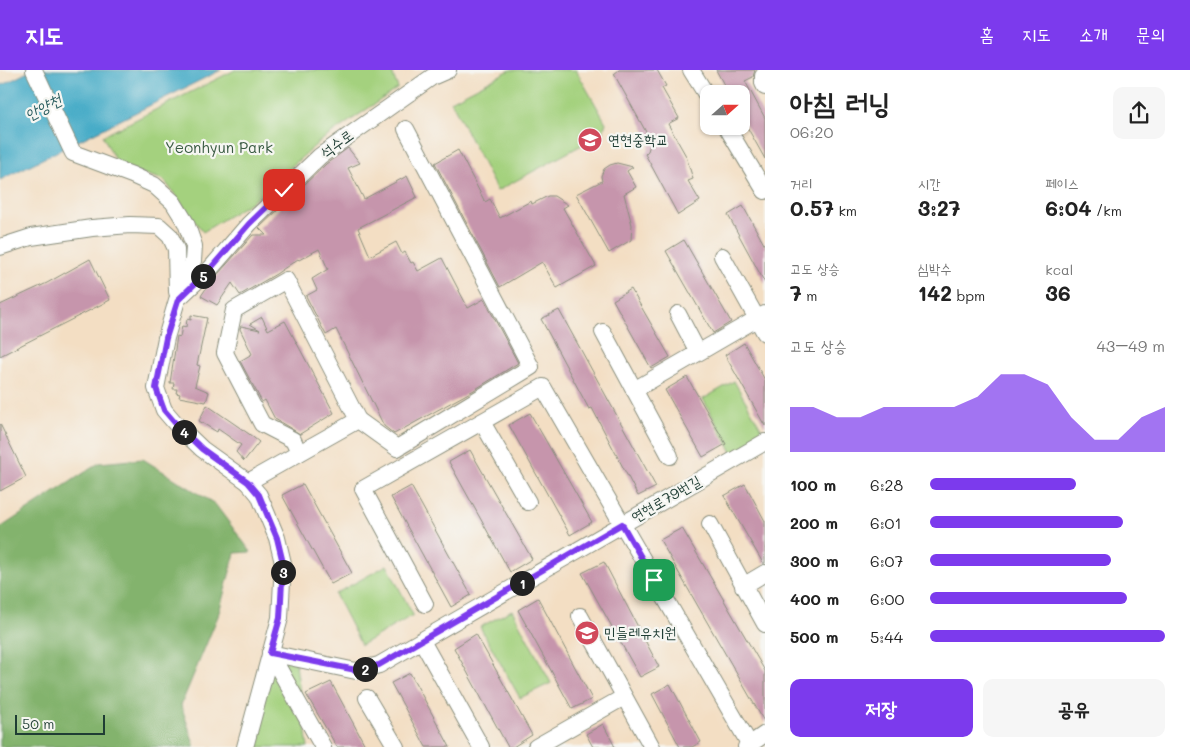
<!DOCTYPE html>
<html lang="ko">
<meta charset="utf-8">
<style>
body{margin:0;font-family:Mali,"Poor Story",sans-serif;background:#f6f6f6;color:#222;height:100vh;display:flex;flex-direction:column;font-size:19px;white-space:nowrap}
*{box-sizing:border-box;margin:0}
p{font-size:16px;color:#767676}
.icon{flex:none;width:28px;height:28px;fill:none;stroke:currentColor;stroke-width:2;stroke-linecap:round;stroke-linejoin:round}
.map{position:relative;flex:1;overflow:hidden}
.panel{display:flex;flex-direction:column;background:#fff;width:425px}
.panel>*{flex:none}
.needle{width:32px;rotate:69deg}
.tools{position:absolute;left:700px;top:15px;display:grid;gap:10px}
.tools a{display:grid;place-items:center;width:50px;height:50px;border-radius:10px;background:#fff;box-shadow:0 1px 4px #0004;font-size:25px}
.scale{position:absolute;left:15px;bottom:12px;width:90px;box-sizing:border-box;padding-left:5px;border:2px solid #1f3d34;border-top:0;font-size:14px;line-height:18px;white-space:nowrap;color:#1f3d34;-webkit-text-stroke:4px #f6f6f2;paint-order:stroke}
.pin{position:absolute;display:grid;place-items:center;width:42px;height:42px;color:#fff;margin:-21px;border-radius:10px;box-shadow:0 2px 8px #0006}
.km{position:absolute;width:25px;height:25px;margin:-12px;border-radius:50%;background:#222;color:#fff;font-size:14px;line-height:25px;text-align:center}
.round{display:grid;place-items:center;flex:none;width:52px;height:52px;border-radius:10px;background:#f6f6f6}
.overview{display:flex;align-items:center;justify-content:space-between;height:85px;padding:0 25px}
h1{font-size:28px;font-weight:800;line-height:38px}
.figures{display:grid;grid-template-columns:repeat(3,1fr);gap:8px;height:85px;padding:5px 25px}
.figures div{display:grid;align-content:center}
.figures b{font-size:21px;font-weight:800}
.figures small{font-size:14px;font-weight:400}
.figures p{font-size:14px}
.chart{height:140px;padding:10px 25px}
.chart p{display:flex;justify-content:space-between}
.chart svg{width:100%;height:90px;margin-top:5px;fill:#7c3aed;opacity:.7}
.cta{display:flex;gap:10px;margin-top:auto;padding:10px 25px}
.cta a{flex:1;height:58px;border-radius:10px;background:#7c3aed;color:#fff;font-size:20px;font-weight:800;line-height:58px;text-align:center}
.cta a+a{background:#f6f6f6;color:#222}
ul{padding:0 25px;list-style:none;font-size:16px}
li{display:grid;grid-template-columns:80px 60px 1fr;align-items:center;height:38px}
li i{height:12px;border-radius:6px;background:#7c3aed}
header{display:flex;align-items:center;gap:30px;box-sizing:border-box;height:70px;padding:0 25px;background:#7c3aed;color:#fff}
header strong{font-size:24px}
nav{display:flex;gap:28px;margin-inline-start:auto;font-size:18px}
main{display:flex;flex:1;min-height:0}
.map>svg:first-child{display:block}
.green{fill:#a4d17e;stroke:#628759}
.forest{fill:#83b36d;stroke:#517850}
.water{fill:#47acc7;stroke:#33747e}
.building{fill:#c695ac}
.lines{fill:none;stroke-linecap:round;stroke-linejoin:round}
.minor-casing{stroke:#898e7c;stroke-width:18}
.minor{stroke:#fff;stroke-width:16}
.route-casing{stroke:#fff;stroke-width:10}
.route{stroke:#7c3aed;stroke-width:6}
.labels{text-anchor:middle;stroke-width:4.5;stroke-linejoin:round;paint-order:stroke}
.poi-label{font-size:15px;fill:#1f3d34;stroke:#f6f6f2;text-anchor:start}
.street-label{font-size:15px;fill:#1f3d34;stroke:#f6f6f2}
.park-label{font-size:15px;fill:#3a5b43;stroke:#f6f6f2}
.water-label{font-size:16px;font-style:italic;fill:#2b5e60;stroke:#f6f6f2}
</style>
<header>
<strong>지도</strong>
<nav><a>홈</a><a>지도</a><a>소개</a><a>문의</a></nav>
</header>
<main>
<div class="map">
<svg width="765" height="677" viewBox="0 0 765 677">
<rect width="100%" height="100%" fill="#f6f6f2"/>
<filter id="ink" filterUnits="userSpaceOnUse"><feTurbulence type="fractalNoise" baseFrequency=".02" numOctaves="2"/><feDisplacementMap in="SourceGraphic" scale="10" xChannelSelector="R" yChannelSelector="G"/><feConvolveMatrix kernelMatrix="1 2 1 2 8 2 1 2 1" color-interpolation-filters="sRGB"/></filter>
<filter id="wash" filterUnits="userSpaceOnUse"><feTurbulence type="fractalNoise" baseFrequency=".0096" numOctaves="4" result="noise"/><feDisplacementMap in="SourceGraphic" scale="20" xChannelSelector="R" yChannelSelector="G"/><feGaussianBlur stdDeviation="1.12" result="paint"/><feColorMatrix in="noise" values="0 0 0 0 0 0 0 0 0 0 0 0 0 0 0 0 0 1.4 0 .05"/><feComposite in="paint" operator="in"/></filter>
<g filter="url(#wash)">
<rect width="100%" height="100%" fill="#f3dec3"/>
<!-- green -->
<g class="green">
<polygon points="235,0 391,0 398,18 319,72 254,130 203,162 164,110 118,96 103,66"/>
<polygon points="510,0 576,0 606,53 602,64 497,121 451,31"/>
<polygon points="734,311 765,365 733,384 703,329"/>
<polygon points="387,495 413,545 361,575 335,524"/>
<polygon points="512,540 551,613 520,628 480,557"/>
<polygon points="270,583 295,588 308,677 245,677"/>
</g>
<!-- forest -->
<polygon class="forest" points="143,389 215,434 251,482 235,483 218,546 181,635 195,677 0,677 0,458 99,393"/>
<!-- water -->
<polygon class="water" points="32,0 221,0 0,110 0,16"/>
<g id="blocks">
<!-- building -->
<g class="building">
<polygon points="619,0 657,0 666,16 662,18 679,48 668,54 686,86 693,109 688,111 700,131 678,145 645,84 648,81 651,71 614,4"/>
<polygon points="716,0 755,0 753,7 745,11 765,48 765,89 741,46 741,24 729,24"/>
<polygon points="348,78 360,93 348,98 364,129 407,106 417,127 358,158 370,186 396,172 402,184 405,182 411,193 413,192 418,201 442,188 468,238 484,229 518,293 474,320 394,364 384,356 336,259 326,265 306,226 317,220 312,209 328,199 319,179 299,190 298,189 276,204 240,225 232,213 217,235 201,226 209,214 253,165 266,165 259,158 326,94"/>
<polygon points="458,80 485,132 490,129 500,148 531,131 532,134 548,126 554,126 568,135 563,138 596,196 557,218 542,192 500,217 435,93"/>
<polygon points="617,93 633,97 627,101 636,117 624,124 632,155 631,170 609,183 576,124 602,111 601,106 604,99 610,95"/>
<polygon points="743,136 765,176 765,213 728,145"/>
<polygon points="684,170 731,252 713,263 666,181"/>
<polygon points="90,189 110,230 0,286 0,235 47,213"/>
<polygon points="631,219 670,287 651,298 613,230"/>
<polygon points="559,240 656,417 638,426 592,338 589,339 541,249"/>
<polygon points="191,245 207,248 197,295 200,296 195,316 209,322 206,332 179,327 180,324 176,323 177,319 173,319 174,313 170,313 177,266 180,267 182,256 186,257 187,249 191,250"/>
<polygon points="262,247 268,260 285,251 334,343 300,364 275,349 265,330 262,332 240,291 252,284 240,259 241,256 260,260 250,254"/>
<polygon points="744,273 765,310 765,356 725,285"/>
<polygon points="687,307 726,374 703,387 665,320"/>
<polygon points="207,335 249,364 259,372 244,391 236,382 241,375 218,359 217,362 199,351"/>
<polygon points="530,343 592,452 570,465 509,355"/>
<polygon points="0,354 26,407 0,421"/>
<polygon points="470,380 532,489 510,502 449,392"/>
<polygon points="303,414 352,503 331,514 282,425"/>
<polygon points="745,414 765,451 765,493 763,493 724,426"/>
<polygon points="411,416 471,525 451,537 391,427"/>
<polygon points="682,458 765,601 765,653 660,470"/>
<polygon points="604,492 659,597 640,607 582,503"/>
<polygon points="538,528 592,629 572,639 518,540"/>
<polygon points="476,564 532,665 513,677 508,677 454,578"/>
<polygon points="410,603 450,677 426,677 391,613"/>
<polygon points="331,612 366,677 337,677 306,624"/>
<polygon points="670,614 701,672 692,677 680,677 652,624"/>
<polygon points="603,654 615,677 593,677 586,664"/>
</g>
</g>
</g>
<g filter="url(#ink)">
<use href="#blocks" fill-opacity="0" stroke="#898e7c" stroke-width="1"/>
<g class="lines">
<defs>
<g id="minor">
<polyline points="34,0 73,83 132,105 154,115 173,132 186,153 194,176 193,191 177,230 166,268 156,318 164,340 176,354 202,379 248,412 259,425 277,468 283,493 280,548 245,677"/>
<polyline points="691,0 709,29"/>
<polyline points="765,4 763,6 763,13 765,17"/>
<polyline points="726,56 765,121"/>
<polyline points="0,177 31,167 92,158 130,155 159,156 170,166 176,179 177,222"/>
<polyline points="722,186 765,263"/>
<polyline points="181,226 211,198 249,154 320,86 432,7 448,0"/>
<polyline points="678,244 698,282"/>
<polyline points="603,262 670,386"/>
<polyline points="634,320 765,244"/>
<polyline points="482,352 528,432"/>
<polyline points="299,383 293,370 262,354 225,283 234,240 286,210 358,350"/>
<polyline points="248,412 358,350 397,378 531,297 406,59"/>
<polyline points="710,454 765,554"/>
<polyline points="743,516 765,503"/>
<polyline points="425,534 363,419 543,317 750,675"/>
<polyline points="580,546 652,677"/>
<polyline points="422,571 481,677"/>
<polyline points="270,583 356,601 379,595 765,372"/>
<polyline points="270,583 323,677"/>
<polyline points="367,628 396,677"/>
<polyline points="536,677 624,627"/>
<polyline points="746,677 765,664"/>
</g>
</defs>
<!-- minor casing -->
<use href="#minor" class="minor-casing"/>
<!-- minor -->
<use href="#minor" class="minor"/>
</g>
</g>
<g class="lines" filter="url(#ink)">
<defs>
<polyline id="route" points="284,120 249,154 211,198 178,230 166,268 156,318 164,340 176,354 202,379 248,412 259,425 277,468 283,493 280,548 270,583 356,600 379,595 622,454 654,510"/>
</defs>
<!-- route casing -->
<use href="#route" class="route-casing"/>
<!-- route -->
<use href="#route" class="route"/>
</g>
<!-- icons -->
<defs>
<symbol id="school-disc" viewBox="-11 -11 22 22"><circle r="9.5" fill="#d1495b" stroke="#f6f6f2"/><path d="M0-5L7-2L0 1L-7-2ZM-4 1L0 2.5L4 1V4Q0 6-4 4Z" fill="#fff"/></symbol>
</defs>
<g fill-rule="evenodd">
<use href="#school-disc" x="576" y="56" width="28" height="28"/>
<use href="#school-disc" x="573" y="549" width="28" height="28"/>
</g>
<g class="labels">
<!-- poi labels -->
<g class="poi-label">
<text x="608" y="75">연현중학교</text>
<text x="604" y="568">민들레유치원</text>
</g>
<!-- street labels -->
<g class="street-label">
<text transform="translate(337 74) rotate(-36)" y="5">석수로</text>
<text transform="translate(666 429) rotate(-30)" y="5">연현로79번길</text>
</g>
<!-- park labels -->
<g class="park-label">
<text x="219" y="83">Yeonhyun Park</text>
</g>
<!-- water labels -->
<g class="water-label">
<text transform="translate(43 37) rotate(-28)" y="6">안양천</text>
</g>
</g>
</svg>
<div class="tools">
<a><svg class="needle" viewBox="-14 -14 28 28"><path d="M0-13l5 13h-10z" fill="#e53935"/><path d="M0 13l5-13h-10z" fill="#767676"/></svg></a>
</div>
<div class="scale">50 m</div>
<div class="pin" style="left:654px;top:510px;background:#1e9e55"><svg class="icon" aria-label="arrive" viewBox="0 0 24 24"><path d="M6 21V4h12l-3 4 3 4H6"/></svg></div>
<div class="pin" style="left:284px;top:120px;background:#d93025"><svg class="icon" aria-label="check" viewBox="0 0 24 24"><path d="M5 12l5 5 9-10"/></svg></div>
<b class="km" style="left:522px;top:513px">1</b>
<b class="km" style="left:365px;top:599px">2</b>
<b class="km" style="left:283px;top:502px">3</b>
<b class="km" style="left:184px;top:362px">4</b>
<b class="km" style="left:203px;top:206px">5</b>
</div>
<section class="panel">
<div class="overview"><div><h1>아침 러닝</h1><p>06:20</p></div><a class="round"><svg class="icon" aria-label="share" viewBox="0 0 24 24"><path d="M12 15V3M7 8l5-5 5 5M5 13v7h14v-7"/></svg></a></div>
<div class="figures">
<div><p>거리</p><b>0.57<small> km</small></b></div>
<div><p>시간</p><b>3:27</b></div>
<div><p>페이스</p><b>6:04<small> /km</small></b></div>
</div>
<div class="figures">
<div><p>고도 상승</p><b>7<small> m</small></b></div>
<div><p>심박수</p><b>142<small> bpm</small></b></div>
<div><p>kcal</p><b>36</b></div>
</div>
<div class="chart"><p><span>고도 상승</span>43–49 m</p>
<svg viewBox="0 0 160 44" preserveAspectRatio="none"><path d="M0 44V22L10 22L20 27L30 27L40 22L50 22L60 22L70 22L80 17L90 6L100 6L110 11L120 27L130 38L140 38L150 27L160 22V44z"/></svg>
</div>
<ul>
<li><b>100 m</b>6:28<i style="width:62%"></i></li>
<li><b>200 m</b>6:01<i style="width:82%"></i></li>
<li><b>300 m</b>6:07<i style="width:77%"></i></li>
<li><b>400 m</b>6:00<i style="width:84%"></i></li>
<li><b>500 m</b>5:44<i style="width:100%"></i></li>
</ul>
<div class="cta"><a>저장</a><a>공유</a></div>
</section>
</main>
